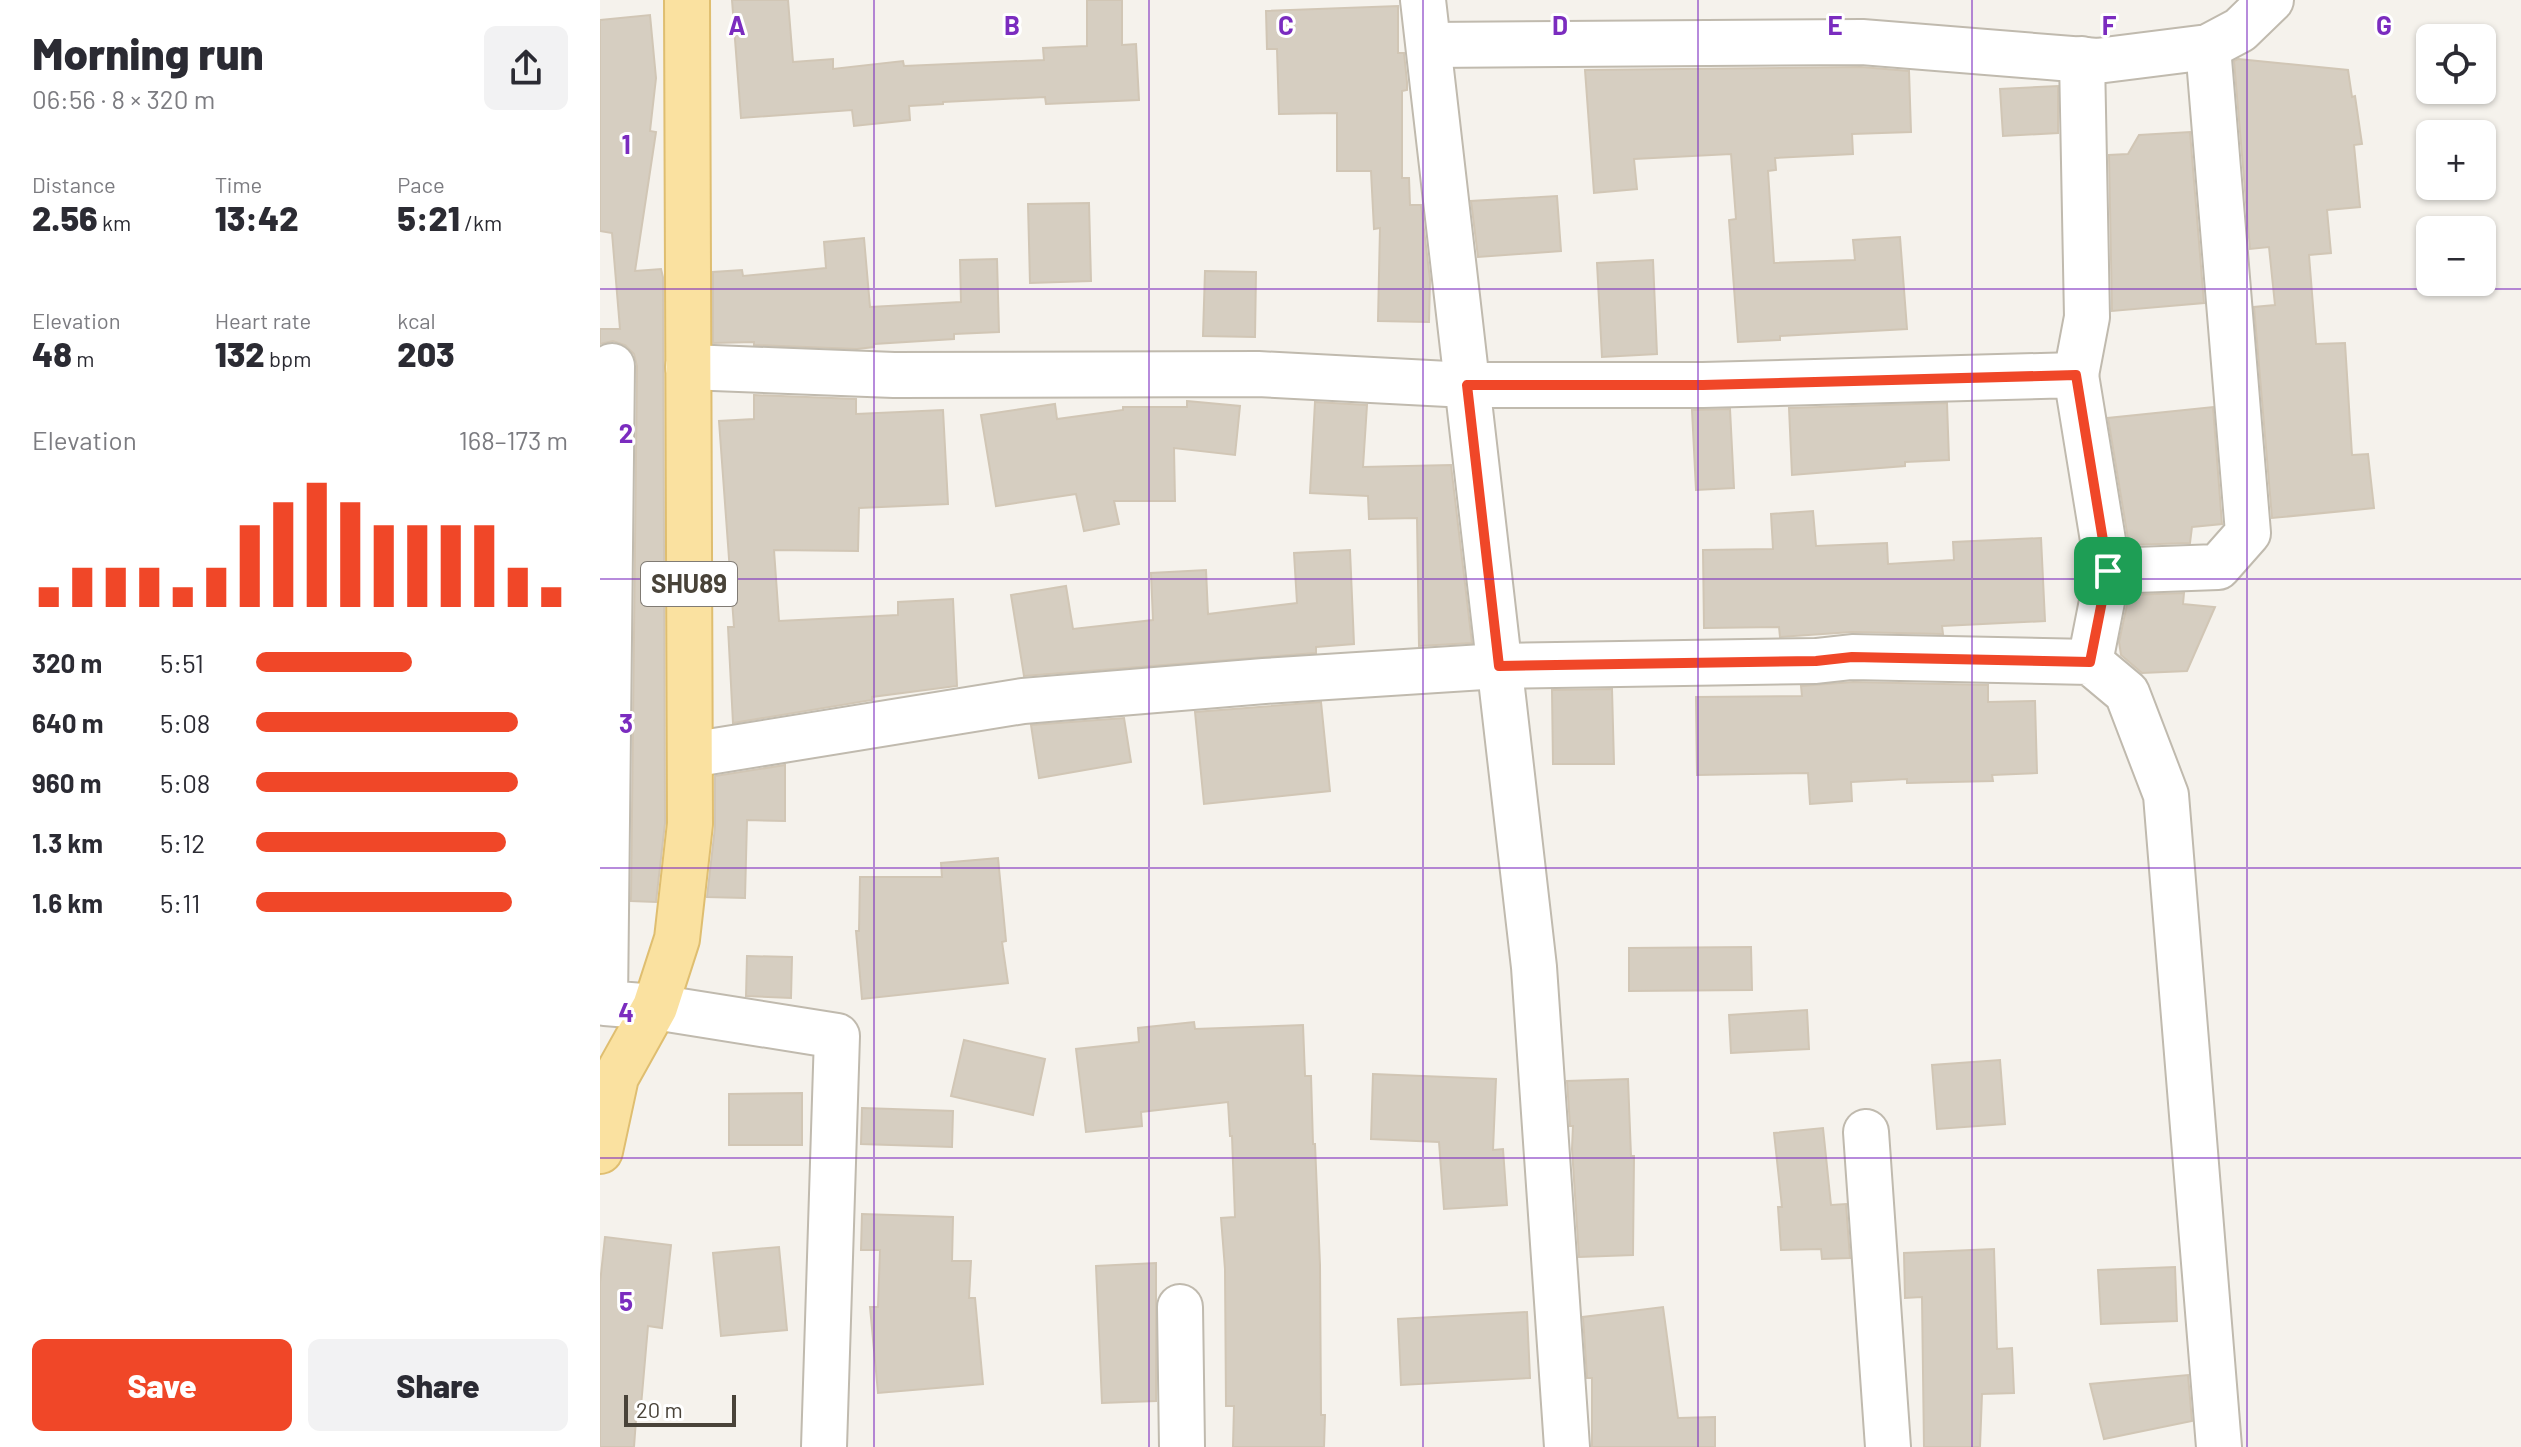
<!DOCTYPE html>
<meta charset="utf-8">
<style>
body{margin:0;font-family:Barlow,sans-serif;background:#f2f2f3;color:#2b2b33;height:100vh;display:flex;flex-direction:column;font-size:30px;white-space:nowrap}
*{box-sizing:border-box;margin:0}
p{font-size:26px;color:#7c7c81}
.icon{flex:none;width:44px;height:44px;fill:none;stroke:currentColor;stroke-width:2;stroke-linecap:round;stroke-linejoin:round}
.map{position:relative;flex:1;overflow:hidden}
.details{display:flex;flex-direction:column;background:#fff;width:600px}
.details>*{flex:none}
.controls{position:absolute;left:1816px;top:24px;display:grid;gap:16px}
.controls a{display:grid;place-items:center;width:80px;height:80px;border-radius:12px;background:#fff;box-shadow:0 2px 6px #0004;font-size:40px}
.scale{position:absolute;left:24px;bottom:20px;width:112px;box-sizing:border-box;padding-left:8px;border:4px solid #494339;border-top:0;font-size:22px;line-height:28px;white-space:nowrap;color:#494339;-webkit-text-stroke:6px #fff;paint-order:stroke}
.pin{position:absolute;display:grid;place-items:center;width:68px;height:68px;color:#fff;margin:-34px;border-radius:16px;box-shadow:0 4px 12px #0006}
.round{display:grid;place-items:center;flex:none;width:84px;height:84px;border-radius:12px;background:#f2f2f3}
.overview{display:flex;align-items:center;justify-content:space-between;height:136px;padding:0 32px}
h1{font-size:44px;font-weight:800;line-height:60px}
.metrics{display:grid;grid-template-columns:repeat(3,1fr);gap:12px;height:136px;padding:8px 32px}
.metrics div{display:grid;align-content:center}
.metrics b{font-size:34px;font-weight:800}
.metrics small{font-size:22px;font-weight:400}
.metrics p{font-size:22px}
.chart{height:224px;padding:16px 32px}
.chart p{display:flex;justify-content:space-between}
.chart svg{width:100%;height:144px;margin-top:8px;stroke:#f04728;stroke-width:6}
.button{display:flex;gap:16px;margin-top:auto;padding:16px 32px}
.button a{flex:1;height:92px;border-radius:12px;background:#f04728;color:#fff;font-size:32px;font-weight:800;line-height:92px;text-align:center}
.button a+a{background:#f2f2f3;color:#2b2b33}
ul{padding:0 32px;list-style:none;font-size:26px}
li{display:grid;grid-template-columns:128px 96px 1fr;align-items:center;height:60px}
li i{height:20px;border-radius:10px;background:#f04728}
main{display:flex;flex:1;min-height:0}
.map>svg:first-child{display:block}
.building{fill:#d6cec1;stroke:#d1c6b5;stroke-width:2}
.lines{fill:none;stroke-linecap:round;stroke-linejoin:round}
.street-casing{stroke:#c0baae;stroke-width:48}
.primary-casing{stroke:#dfbe70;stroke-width:48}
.street{stroke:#fff;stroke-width:44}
.primary{stroke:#fae1a0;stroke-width:44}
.route-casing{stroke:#fff;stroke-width:16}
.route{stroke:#f04728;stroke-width:10}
.grid{fill:none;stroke:#7b2cbf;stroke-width:2;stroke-opacity:0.55}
.labels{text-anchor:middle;stroke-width:6;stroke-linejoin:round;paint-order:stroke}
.shield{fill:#fff;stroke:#807b74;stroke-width:2}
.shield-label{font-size:26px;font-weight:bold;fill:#494339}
.grid-label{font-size:26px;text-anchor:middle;font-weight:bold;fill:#7b2cbf;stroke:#fff;stroke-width:6;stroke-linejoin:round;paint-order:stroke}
</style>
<main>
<section class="details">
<div class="overview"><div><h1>Morning run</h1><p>06:56 · 8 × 320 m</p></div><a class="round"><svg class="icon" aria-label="share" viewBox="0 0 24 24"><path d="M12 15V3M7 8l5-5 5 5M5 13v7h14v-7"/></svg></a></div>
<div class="metrics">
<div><p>Distance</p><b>2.56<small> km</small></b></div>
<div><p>Time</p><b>13:42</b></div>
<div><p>Pace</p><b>5:21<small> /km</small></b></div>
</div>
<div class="metrics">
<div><p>Elevation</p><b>48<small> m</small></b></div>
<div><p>Heart rate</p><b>132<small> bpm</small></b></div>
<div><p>kcal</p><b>203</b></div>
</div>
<div class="chart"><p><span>Elevation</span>168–173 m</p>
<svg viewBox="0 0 160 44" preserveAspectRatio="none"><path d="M5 44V38M15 44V32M25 44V32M35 44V32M45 44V38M55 44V32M65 44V19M75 44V12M85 44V6M95 44V12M105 44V19M115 44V19M125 44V19M135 44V19M145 44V32M155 44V38"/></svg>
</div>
<ul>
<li><b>320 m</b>5:51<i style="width:50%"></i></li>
<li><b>640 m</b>5:08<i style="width:84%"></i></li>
<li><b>960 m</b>5:08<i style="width:84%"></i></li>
<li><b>1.3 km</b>5:12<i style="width:80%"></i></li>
<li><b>1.6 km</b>5:11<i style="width:82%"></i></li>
</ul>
<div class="button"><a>Save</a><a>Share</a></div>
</section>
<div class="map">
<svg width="1921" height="1447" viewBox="0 0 1921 1447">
<rect width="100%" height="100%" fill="#f5f2ec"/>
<!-- building -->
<g class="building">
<polygon points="132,0 188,0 193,62 233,59 233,69 303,61 304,66 444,60 443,48 487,46 487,0 522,0 522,45 536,44 539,100 446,104 445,97 343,102 343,104 309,106 310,120 254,126 252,110 141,118"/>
<polygon points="798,6 798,53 804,53 807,82 807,90 802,91 802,178 809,178 810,205 821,205 830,279 829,322 778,321 780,228 774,229 771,171 737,171 737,113 679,114 677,49 667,49 666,11"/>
<polygon points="50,15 56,78 50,131 56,132 35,271 61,269 63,277 65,823 56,902 31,901 37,366 34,354 25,345 13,341 0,344 0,329 20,329 12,233 0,231 0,20"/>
<polygon points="1638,59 1748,70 1752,97 1755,96 1762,144 1754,145 1760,207 1727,210 1731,253 1709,255 1716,344 1745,343 1752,455 1768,454 1774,508 1672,518 1654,307 1675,305 1669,247 1650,249 1634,61"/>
<polygon points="1261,67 1309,71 1311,132 1252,134 1253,154 1175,158 1176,170 1168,171 1174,263 1255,260 1253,240 1300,237 1307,329 1180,336 1180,340 1138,342 1129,220 1136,219 1131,154 1034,159 1037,189 994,193 985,70"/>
<polygon points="1458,86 1458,133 1403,136 1400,89"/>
<polygon points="1590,132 1604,303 1512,311 1509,155 1528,154 1539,135"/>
<polygon points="957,196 961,251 878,257 871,201"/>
<polygon points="489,203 491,281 430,283 428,204"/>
<polygon points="264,238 270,307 361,302 360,260 397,259 399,332 354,334 354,339 274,344 274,347 257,349 154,345 154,342 113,343 113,272 142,270 143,276 226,268 224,242"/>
<polygon points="1053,260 1057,354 1002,357 997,263"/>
<polygon points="605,271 656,272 655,337 603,336"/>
<polygon points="154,395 256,399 256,414 343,410 348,504 259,508 258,551 174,550 179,621 298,615 298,602 353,599 357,686 272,697 272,700 133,723 128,627 134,627 119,421 154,419"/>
<polygon points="587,401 640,406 635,455 574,448 575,501 514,501 519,524 484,531 476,494 396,506 381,415 455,404 457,419 523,410 523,407 587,407"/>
<polygon points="715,402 767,405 763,467 851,465 872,643 819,646 817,518 769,519 768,496 710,493"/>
<polygon points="1347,403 1349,460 1305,462 1305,466 1192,475 1189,408"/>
<polygon points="1613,407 1622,524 1592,527 1590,543 1529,545 1508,418"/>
<polygon points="1130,409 1134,488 1096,490 1092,410"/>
<polygon points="1213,511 1216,546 1287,543 1288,564 1354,560 1353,542 1441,538 1445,621 1342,626 1343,634 1252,632 1180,637 1179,627 1104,628 1103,550 1173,549 1171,514"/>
<polygon points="750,550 754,644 716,647 716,653 424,676 411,595 466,586 473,629 553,620 551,573 606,570 608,614 697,603 694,553"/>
<polygon points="1584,593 1583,604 1615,607 1587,671 1542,673 1521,655 1519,642 1529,595"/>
<polygon points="1253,682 1388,685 1388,702 1435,701 1437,773 1392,775 1393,781 1307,783 1307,779 1251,782 1252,801 1210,804 1208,773 1097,775 1096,697 1202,696 1201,686"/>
<polygon points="1012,689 1014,764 953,764 952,690"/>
<polygon points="721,702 730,791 604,804 595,712"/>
<polygon points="524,718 531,762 439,778 431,725"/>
<polygon points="185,765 185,821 147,820 145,898 107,897 115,827 115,776"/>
<polygon points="398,858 406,941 402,942 408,983 262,999 256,931 259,931 260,877 342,877 341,863"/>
<polygon points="1151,947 1152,990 1029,991 1029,948"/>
<polygon points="147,956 192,957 191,998 146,996"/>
<polygon points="1207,1010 1209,1049 1131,1053 1129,1015"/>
<polygon points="594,1022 595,1029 703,1025 705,1076 711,1076 713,1144 715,1144 720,1265 721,1415 725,1415 724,1447 633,1447 634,1406 626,1406 625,1269 621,1218 635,1217 632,1136 630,1136 628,1102 541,1112 542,1126 486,1132 476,1049 539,1042 538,1028"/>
<polygon points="364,1040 445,1059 433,1115 351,1096"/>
<polygon points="1400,1060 1405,1124 1337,1129 1332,1065"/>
<polygon points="773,1074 896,1079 893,1150 903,1149 907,1205 844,1209 839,1142 771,1139"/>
<polygon points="1028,1079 1031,1156 1034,1156 1033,1255 979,1257 972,1149 973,1126 970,1126 967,1081"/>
<polygon points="202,1093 202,1145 129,1145 129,1094"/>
<polygon points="262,1108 353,1111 352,1147 261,1144"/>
<polygon points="1223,1128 1231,1205 1246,1204 1250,1258 1222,1259 1221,1249 1181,1250 1178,1207 1182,1207 1174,1133"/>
<polygon points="262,1214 353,1217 352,1261 371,1261 369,1298 375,1298 383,1384 278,1393 270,1307 278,1307 280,1250 261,1250"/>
<polygon points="5,1237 71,1245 62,1328 48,1326 41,1406 37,1406 34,1447 0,1447 0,1283"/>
<polygon points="179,1247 187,1330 121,1336 113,1253"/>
<polygon points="1394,1249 1397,1349 1412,1348 1414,1393 1382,1394 1380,1447 1324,1447 1322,1297 1305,1298 1304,1253"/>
<polygon points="556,1263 556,1401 502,1403 496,1266"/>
<polygon points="1575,1267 1577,1321 1501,1324 1498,1270"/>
<polygon points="1063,1307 1078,1418 1115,1417 1115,1447 992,1447 992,1378 987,1378 983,1317"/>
<polygon points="927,1312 930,1378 801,1385 798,1319"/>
<polygon points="1588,1375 1592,1421 1504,1439 1490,1384"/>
</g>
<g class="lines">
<defs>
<g id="street">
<polyline points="823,0 934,967 967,1447"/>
<polyline points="829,45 1262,42 1497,61 1608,47 1640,30 1671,0"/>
<polyline points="12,366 5,1003 55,1007 237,1036 224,1447"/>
<polyline points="88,367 294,375 658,374 867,385 1103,385 1476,375 1508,571 1490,662"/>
<polyline points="1476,375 1487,317 1482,59"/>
<polyline points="1508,571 1618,567 1648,533 1608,47"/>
<polyline points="90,755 423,701 664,681 899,666 1216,661 1252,657 1490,662 1527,693 1566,795 1619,1447"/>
<polyline points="1266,1132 1288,1447"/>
<polyline points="580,1307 582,1447"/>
</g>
<polyline id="primary" points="0,1151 16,1077 55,1007 77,939 90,824 87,0"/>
</defs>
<!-- street casing -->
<use href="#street" class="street-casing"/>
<!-- primary casing -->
<use href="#primary" class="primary-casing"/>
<!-- street -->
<use href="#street" class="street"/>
<!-- primary -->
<use href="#primary" class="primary"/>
</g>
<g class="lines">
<defs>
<polygon id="route" points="1476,375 1508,571 1490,662 1252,657 1216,661 899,666 867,385 1103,385"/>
</defs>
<!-- route casing -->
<use href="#route" class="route-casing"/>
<!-- route -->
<use href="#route" class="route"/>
</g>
<!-- grid -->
<path class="grid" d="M274,0V1447M549,0V1447M823,0V1447M1098,0V1447M1372,0V1447M1647,0V1447M0,289H1921M0,579H1921M0,868H1921M0,1158H1921"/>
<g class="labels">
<!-- shield labels -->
<rect class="shield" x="41" y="562" width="96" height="44" rx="6"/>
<g class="shield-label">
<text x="89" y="593">SHU89</text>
</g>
</g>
<g class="grid-label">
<text x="137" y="35">A</text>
<text x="412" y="35">B</text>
<text x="686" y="35">C</text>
<text x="960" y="35">D</text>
<text x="1235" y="35">E</text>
<text x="1509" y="35">F</text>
<text x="1784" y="35">G</text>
<text x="26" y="154">1</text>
<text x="26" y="443">2</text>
<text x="26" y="733">3</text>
<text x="26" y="1022">4</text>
<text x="26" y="1311">5</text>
</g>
</svg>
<div class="controls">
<a><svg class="icon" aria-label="locate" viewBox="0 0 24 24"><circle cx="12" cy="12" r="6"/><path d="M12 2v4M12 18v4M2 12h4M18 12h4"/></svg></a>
<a>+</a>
<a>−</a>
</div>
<div class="scale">20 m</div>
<div class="pin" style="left:1508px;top:571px;background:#1e9e55"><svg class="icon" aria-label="arrive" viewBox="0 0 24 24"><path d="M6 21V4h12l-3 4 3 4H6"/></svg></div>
</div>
</main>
